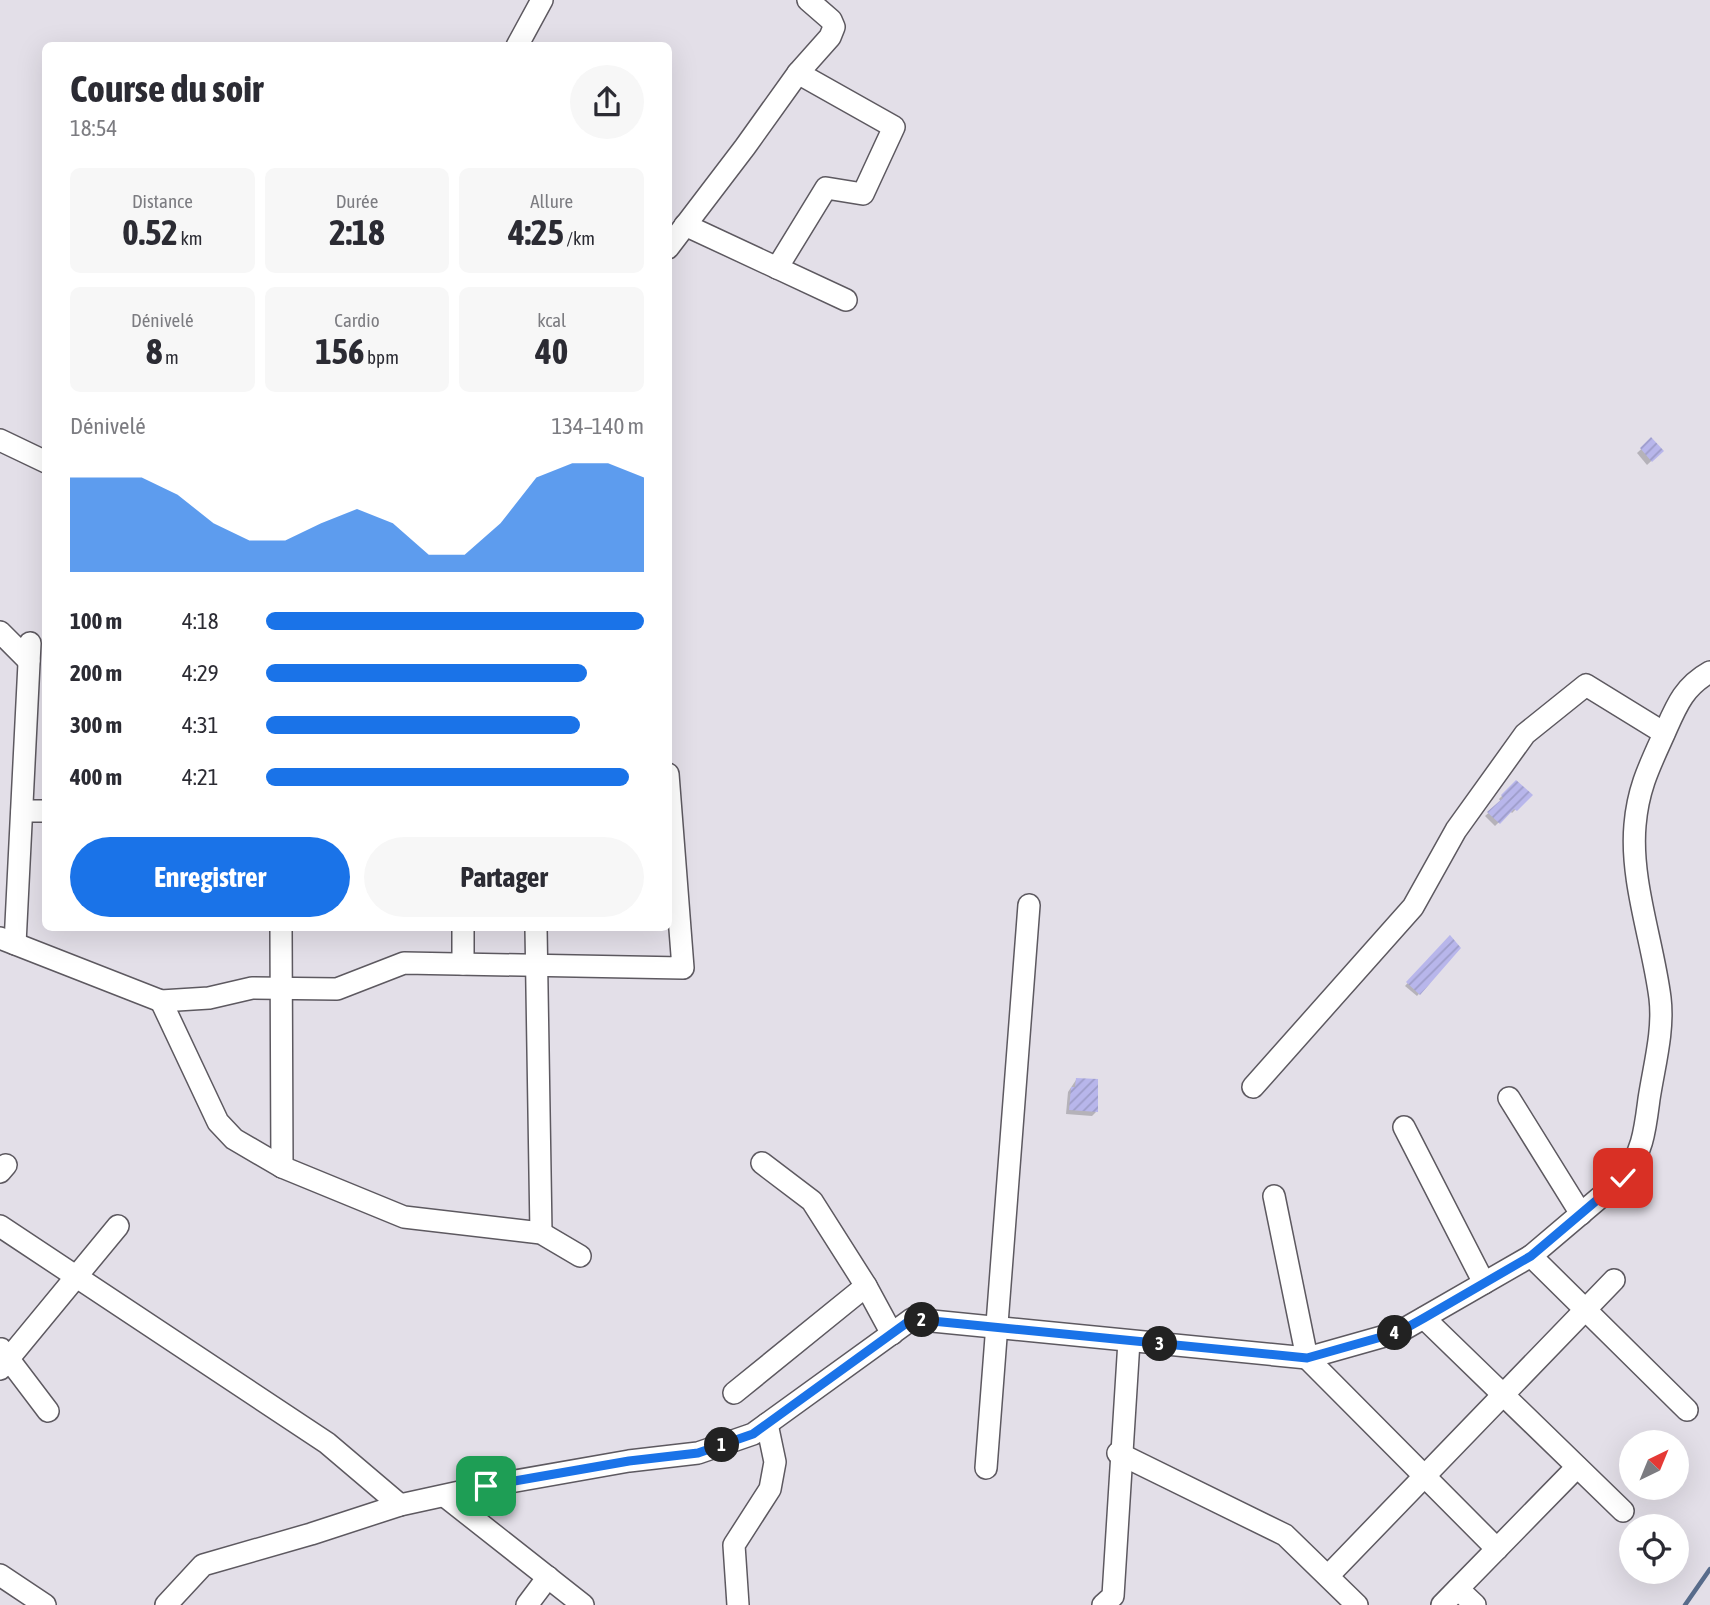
<!DOCTYPE html>
<html lang="fr">
<meta charset="utf-8">
<style>
body{margin:0;font-family:"Asap Condensed",sans-serif;background:#f7f7f7;color:#2b2b33;height:100vh;display:flex;flex-direction:column;font-size:26px;white-space:nowrap}
*{box-sizing:border-box;margin:0}
p{font-size:23px;color:#7c7c81}
.icon{flex:none;width:38px;height:38px;fill:none;stroke:currentColor;stroke-width:2;stroke-linecap:round;stroke-linejoin:round}
.map{position:relative;flex:1;overflow:hidden}
.panel{position:absolute;left:42px;top:42px;width:630px;height:889px;display:flex;flex-direction:column;background:#fff;border-radius:10px;box-shadow:0 7px 28px #0002}
.panel>*{flex:none}
.needle{width:46px;rotate:43deg}
.fabs{position:absolute;left:1619px;top:1430px;display:grid;gap:14px}
.fabs a{display:grid;place-items:center;width:70px;height:70px;border-radius:50%;background:#fff;box-shadow:0 7px 28px #0002;font-size:35px}
.pin{position:absolute;display:grid;place-items:center;width:60px;height:60px;color:#fff;margin:-30px;border-radius:14px;box-shadow:0 4px 10px #0006}
.km{position:absolute;width:35px;height:35px;margin:-18px;border-radius:50%;background:#222;color:#fff;font-size:19px;line-height:35px;text-align:center}
.round{display:grid;place-items:center;flex:none;width:74px;height:74px;border-radius:37px;background:#f7f7f7}
.headline{display:flex;align-items:center;justify-content:space-between;height:119px;padding:0 28px}
h1{font-size:38px;font-weight:700;line-height:52px}
.stats{display:grid;grid-template-columns:repeat(3,1fr);gap:10px;height:119px;padding:7px 28px}
.stats div{display:grid;align-content:center;border-radius:10px;background:#f7f7f7;text-align:center}
.stats b{font-size:35px;font-weight:700}
.stats small{font-size:19px;font-weight:400}
.stats p{font-size:19px}
.chart{height:196px;padding:14px 28px}
.chart p{display:flex;justify-content:space-between}
.chart svg{width:100%;height:126px;margin-top:7px;fill:#1a73e8;opacity:.7}
.button{display:flex;gap:14px;margin-top:auto;padding:14px 28px}
.button a{flex:1;height:80px;border-radius:42px;background:#1a73e8;color:#fff;font-size:28px;font-weight:700;line-height:80px;text-align:center}
.button a+a{background:#f7f7f7;color:#2b2b33}
ul{padding:0 28px;list-style:none;font-size:23px}
li{display:grid;grid-template-columns:112px 84px 1fr;align-items:center;height:52px}
li i{height:18px;border-radius:9px;background:#1a73e8}
.map>svg:first-child{display:block}
.shadow{fill:#0003}
.lines{fill:none;stroke-linecap:round;stroke-linejoin:round}
.stream{stroke:#586c8c;stroke-width:4.5}
.building{fill:url(#building-hatch)}
.minor-casing{stroke:#5d5960;stroke-width:24}
.minor{stroke:#fff;stroke-width:21}
.route-casing{stroke:#fff;stroke-width:14}
.route{stroke:#1a73e8;stroke-width:9}
</style>
<div class="map">
<svg width="1710" height="1605" viewBox="0 0 1710 1605">
<defs>
<pattern id="building-hatch" width="6" height="6" patternUnits="userSpaceOnUse" patternTransform="scale(1.75)"><rect width="6" height="6" fill="#b8b6eb"/><path d="M-1 1l2-2M0 6l6-6M5 7l2-2" fill="none" stroke="#9d9cc9"/></pattern>
</defs>
<rect width="100%" height="100%" fill="#e3dfe8"/>
<!-- shadow -->
<g class="shadow">
<polygon points="1651,440 1662,451 1647,465 1637,453"/>
<polygon points="1516,782 1530,795 1512,813 1510,811 1495,826 1485,816 1501,802 1499,799"/>
<polygon points="1450,937 1459,948 1417,996 1405,986"/>
<polygon points="1076,1080 1096,1112 1092,1116 1066,1114 1068,1092"/>
</g>
<g class="lines">
<!-- stream -->
<polyline class="stream" points="1685,1605 1710,1569"/>
</g>
<!-- building -->
<g class="building">
<polygon points="1651,437 1664,451 1652,462 1640,448"/>
<polygon points="1516,780 1533,795 1517,811 1514,809 1500,824 1487,812 1503,798 1501,795"/>
<polygon points="1450,935 1461,948 1420,995 1406,982"/>
<polygon points="1076,1078 1098,1079 1098,1112 1069,1110 1071,1087 1075,1087"/>
</g>
<g class="lines">
<defs>
<g id="minor">
<polyline points="517,46 542,0"/>
<polyline points="685,225 846,300"/>
<polyline points="668,248 745,147 798,73 830,37 834,27 831,20 808,0"/>
<polyline points="777,268 826,188 863,194 894,127 798,73"/>
<polyline points="0,440 46,462"/>
<polyline points="0,632 29,661"/>
<polyline points="22,811 46,811"/>
<polyline points="281,928 282,1167"/>
<polyline points="536,928 541,1233"/>
<polyline points="0,938 161,1001 209,998 252,988 337,989 404,963 683,968 668,774"/>
<polyline points="15,944 30,643"/>
<polyline points="463,964 463,928"/>
<polyline points="161,1001 218,1122 234,1139 282,1167 404,1217 541,1233 580,1256"/>
<polyline points="1253,1087 1413,907 1456,830 1525,734 1586,685 1664,733"/>
<polyline points="1509,1098 1581,1214"/>
<polyline points="1404,1127 1484,1283"/>
<polyline points="762,1163 812,1201 866,1286 892,1334"/>
<polyline points="0,1172 6,1165"/>
<polyline points="1274,1196 1307,1358 1497,1549"/>
<polyline points="0,1226 327,1443 400,1505"/>
<polyline points="1531,1256 1687,1410"/>
<polyline points="1424,1318 1623,1511"/>
<polyline points="1,1349 48,1411"/>
<polyline points="0,1369 118,1226"/>
<polyline points="734,1393 866,1286"/>
<polyline points="1118,1453 1285,1535 1357,1605"/>
<polyline points="986,1468 1029,905"/>
<polyline points="446,1497 583,1605"/>
<polyline points="0,1575 45,1605"/>
<polyline points="1328,1576 1614,1280"/>
<polyline points="1458,1589 1475,1605"/>
<path d="M166,1605L203,1565L311,1534L400,1505L487,1486L629,1461L698,1453L753,1434L912,1319L1307,1358L1399,1332L1531,1256L1623,1178C1643,1152 1645,1130 1649,1099C1654,1066 1664,1031 1660,998C1653,942 1630,881 1635,825C1638,789 1649,767 1664,734C1676,707 1683,687 1710,672"/>
<polyline points="527,1605 548,1577"/>
<polyline points="738,1605 734,1545 770,1489 775,1462 767,1424"/>
<polyline points="1103,1605 1113,1596 1129,1341"/>
<polyline points="1442,1605 1577,1467"/>
</g>
</defs>
<!-- minor casing -->
<use href="#minor" class="minor-casing"/>
<!-- minor -->
<use href="#minor" class="minor"/>
</g>
<g class="lines">
<defs>
<polyline id="route" points="486,1486 629,1461 698,1453 753,1434 912,1319 1307,1358 1399,1332 1424,1318 1531,1256 1623,1178"/>
</defs>
<!-- route casing -->
<use href="#route" class="route-casing"/>
<!-- route -->
<use href="#route" class="route"/>
</g>
</svg>
<div class="fabs">
<a><svg class="needle" viewBox="-14 -14 28 28"><path d="M0-13l5 13h-10z" fill="#e53935"/><path d="M0 13l5-13h-10z" fill="#7c7c81"/></svg></a>
<a><svg class="icon" aria-label="locate" viewBox="0 0 24 24"><circle cx="12" cy="12" r="6"/><path d="M12 2v4M12 18v4M2 12h4M18 12h4"/></svg></a>
</div>
<div class="pin" style="left:486px;top:1486px;background:#1e9e55"><svg class="icon" aria-label="arrive" viewBox="0 0 24 24"><path d="M6 21V4h12l-3 4 3 4H6"/></svg></div>
<div class="pin" style="left:1623px;top:1178px;background:#d93025"><svg class="icon" aria-label="check" viewBox="0 0 24 24"><path d="M5 12l5 5 9-10"/></svg></div>
<b class="km" style="left:722px;top:1445px">1</b>
<b class="km" style="left:922px;top:1320px">2</b>
<b class="km" style="left:1160px;top:1344px">3</b>
<b class="km" style="left:1395px;top:1333px">4</b>
<section class="panel">
<div class="headline"><div><h1>Course du soir</h1><p>18:54</p></div><a class="round"><svg class="icon" aria-label="share" viewBox="0 0 24 24"><path d="M12 15V3M7 8l5-5 5 5M5 13v7h14v-7"/></svg></a></div>
<div class="stats">
<div><p>Distance</p><b>0.52<small> km</small></b></div>
<div><p>Durée</p><b>2:18</b></div>
<div><p>Allure</p><b>4:25<small> /km</small></b></div>
</div>
<div class="stats">
<div><p>Dénivelé</p><b>8<small> m</small></b></div>
<div><p>Cardio</p><b>156<small> bpm</small></b></div>
<div><p>kcal</p><b>40</b></div>
</div>
<div class="chart"><p><span>Dénivelé</span>134–140 m</p>
<svg viewBox="0 0 160 44" preserveAspectRatio="none"><path d="M0 44V11L10 11L20 11L30 17L40 27L50 33L60 33L70 27L80 22L90 27L100 38L110 38L120 27L130 11L140 6L150 6L160 11V44z"/></svg>
</div>
<ul>
<li><b>100 m</b>4:18<i style="width:100%"></i></li>
<li><b>200 m</b>4:29<i style="width:85%"></i></li>
<li><b>300 m</b>4:31<i style="width:83%"></i></li>
<li><b>400 m</b>4:21<i style="width:96%"></i></li>
</ul>
<div class="button"><a>Enregistrer</a><a>Partager</a></div>
</section>
</div>
